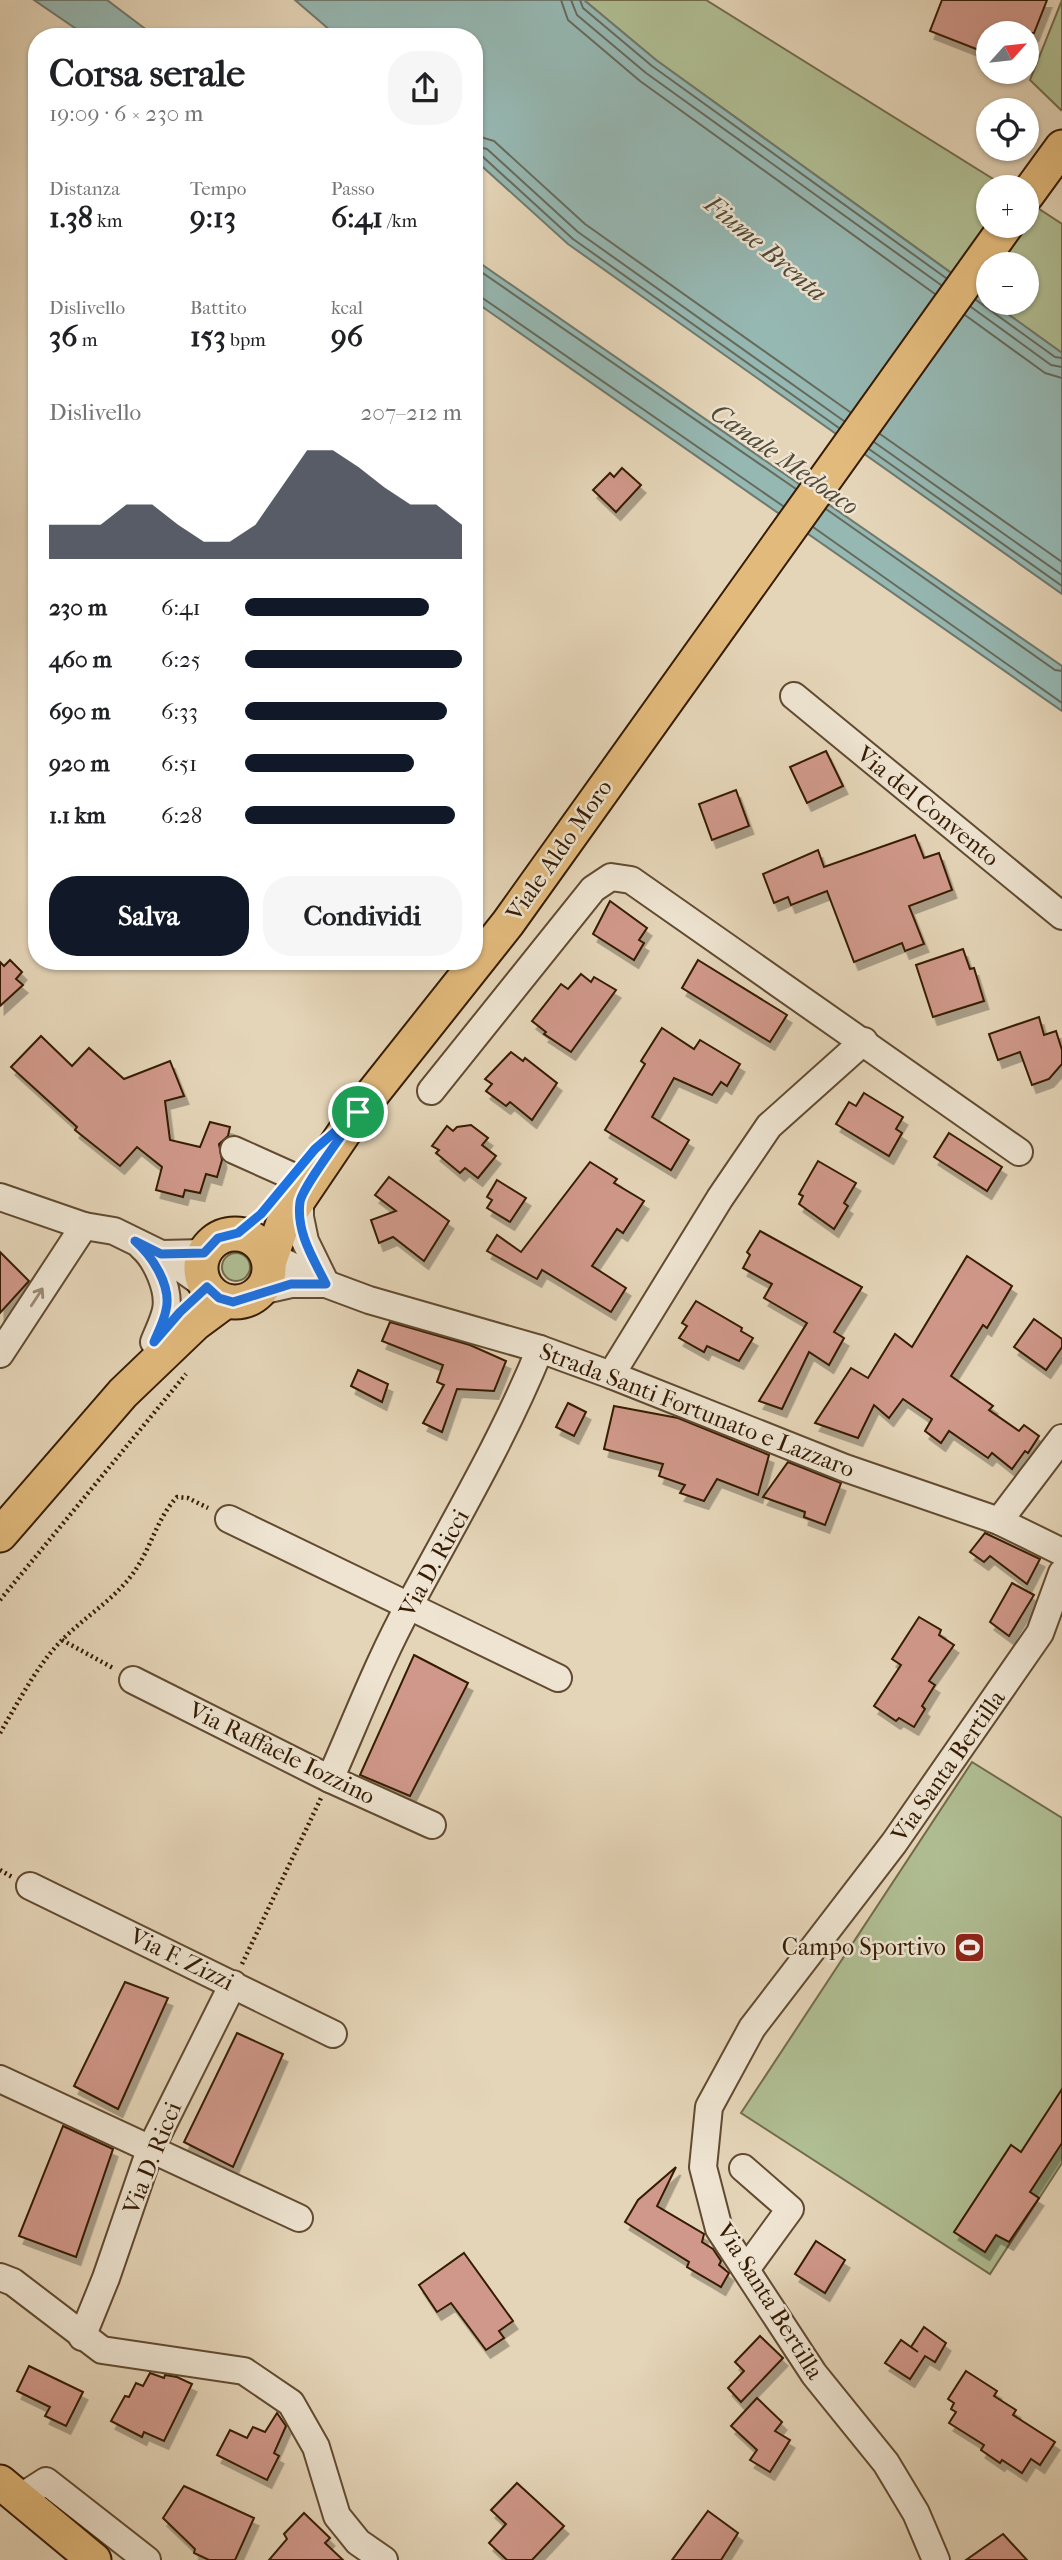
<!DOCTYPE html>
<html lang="it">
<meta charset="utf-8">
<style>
body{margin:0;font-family:"IM FELL French Canon",serif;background:#f6f6f6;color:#202124;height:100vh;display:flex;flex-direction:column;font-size:26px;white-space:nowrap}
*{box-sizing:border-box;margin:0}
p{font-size:23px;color:#757577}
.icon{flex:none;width:38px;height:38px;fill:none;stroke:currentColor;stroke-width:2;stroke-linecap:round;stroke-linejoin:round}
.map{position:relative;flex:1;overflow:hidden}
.drawer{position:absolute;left:28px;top:28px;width:455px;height:942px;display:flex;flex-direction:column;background:#fff;border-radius:28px;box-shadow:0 2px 5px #0004}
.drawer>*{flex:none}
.needle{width:46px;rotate:63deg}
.tools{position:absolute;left:976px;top:21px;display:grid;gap:14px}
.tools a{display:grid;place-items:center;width:63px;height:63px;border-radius:50%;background:#fff;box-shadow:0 2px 5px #0004;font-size:35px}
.pin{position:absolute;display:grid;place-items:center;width:60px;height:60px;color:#fff;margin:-30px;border:4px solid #fff;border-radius:50%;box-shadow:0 2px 7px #0007}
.round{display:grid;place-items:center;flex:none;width:74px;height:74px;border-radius:28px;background:#f6f6f6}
.head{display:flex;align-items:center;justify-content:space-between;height:119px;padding:0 21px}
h1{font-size:38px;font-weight:800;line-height:52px}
.metrics{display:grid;grid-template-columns:repeat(3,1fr);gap:10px;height:119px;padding:7px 21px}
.metrics div{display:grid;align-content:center}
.metrics b{font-size:30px;font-weight:800}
.metrics small{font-size:19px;font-weight:400}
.metrics p{font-size:19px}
.chart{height:196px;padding:14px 21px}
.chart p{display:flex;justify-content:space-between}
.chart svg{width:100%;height:126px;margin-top:7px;fill:#111827;opacity:.7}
.cta{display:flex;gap:14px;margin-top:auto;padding:14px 21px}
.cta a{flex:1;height:80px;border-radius:28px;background:#111827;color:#fff;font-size:28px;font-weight:800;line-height:80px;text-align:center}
.cta a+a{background:#f6f6f6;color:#202124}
ul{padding:0 21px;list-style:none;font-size:23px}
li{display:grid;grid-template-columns:112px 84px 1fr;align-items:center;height:52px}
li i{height:18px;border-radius:9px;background:#111827}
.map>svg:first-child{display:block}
.green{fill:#b0be93;stroke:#726c4b;stroke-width:2}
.water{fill:#96b8b3;stroke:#6f796d;stroke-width:2}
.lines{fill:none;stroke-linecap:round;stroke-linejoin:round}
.shore{stroke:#666a5b;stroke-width:2}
.building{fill:#d0988a;stroke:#351b03;stroke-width:2;filter:url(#shadow)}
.minor-casing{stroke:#614a30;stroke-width:30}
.major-casing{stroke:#351b03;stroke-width:37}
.path{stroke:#351b03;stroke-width:4.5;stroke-dasharray:2 3.5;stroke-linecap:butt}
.minor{stroke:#eee4d1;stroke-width:26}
.major{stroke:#e2ba7c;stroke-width:33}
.oneway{stroke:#9b8a74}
.route-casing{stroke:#fff;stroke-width:14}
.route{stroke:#1a73e8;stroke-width:9}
.labels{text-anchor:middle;stroke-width:5;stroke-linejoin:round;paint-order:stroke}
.street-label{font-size:24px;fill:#351b03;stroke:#eee4d1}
.poi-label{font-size:24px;fill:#351b03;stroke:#eee4d1;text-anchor:end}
.water-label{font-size:26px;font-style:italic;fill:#524a38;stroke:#eee4d1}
</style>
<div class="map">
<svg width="1062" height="2560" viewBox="0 0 1062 2560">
<defs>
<filter id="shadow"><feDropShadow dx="4.5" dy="8" stdDeviation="0" flood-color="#0004"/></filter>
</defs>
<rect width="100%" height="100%" fill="#e5d5b8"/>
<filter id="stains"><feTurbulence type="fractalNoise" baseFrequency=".00286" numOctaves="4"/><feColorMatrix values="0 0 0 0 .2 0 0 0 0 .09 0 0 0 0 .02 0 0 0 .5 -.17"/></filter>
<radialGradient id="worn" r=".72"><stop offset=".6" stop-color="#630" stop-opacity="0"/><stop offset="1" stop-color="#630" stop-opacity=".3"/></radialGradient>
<!-- green -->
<g class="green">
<polygon points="584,0 706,0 1006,187 989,187 989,226 1027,226 1027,201 1062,224 1062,353 992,303 1027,303 1027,264 989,264 989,300 656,60"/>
<polygon points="1062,0 1062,108 1061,110 1030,80"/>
<circle cx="236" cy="1267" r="14"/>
<polygon points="972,1762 1062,1818 1062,2163 990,2274 741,2113"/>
</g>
<!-- water -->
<g class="water">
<polygon points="34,0 107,0 156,37 88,37"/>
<polygon points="295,0 584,0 656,60 1062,353 1062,594 568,244 474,159 474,37 338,37"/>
<polygon points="474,259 1062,666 1062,711 474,301"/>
</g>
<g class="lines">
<!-- shore -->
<g class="shore">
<polyline points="561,0 568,20 640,81 935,294"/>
<polyline points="571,0 577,15 646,73 941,285"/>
<polyline points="580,0 583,8 652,66 946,278"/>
<polyline points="474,135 494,141 585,224 850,412"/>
<polyline points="474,146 487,149 578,232 844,421"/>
<polyline points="474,154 482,156 573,239 839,428"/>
<polyline points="474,267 796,489"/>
<polyline points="474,296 481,297 783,506"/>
<polyline points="976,300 1055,357 1062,358"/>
<polyline points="971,307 1051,365 1062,367"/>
<polyline points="965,315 1045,373 1062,378"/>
<polyline points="880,434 1062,562"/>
<polyline points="874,442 1062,575"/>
<polyline points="869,449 1062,586"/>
<polyline points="826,509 1055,670 1062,671"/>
<polyline points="813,527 1062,703"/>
</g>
</g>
<!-- building -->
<g class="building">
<polygon points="942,0 1047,0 1034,33 989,33 989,54 930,31"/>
<polygon points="622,468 641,485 616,512 593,490 610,473 614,477"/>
<polygon points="826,751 843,786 807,803 790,767"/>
<polygon points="736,790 749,826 712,840 699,804"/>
<polygon points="915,835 924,858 939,853 952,890 909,906 924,944 905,951 902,943 854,962 827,891 791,905 788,897 774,903 763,874 818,850 824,867"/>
<polygon points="610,901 647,928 639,940 644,943 634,960 593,934"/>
<polygon points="963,949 970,969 974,968 984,1001 933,1017 916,965"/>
<polygon points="10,960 22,972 16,979 23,985 0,1006 0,962 4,966"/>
<polygon points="698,960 787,1015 770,1042 682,988"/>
<polygon points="581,974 591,982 594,977 616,990 571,1052 544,1034 546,1032 532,1021 561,984 568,989"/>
<polygon points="1039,1017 1044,1035 1056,1031 1062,1050 1062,1064 1049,1079 1032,1085 1020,1052 998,1060 989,1034"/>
<polygon points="662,1028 694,1049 700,1040 740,1064 727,1086 721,1082 712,1095 674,1078 652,1117 689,1140 671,1170 605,1130 645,1064 641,1061"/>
<polygon points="41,1036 72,1066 89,1048 124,1079 170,1061 184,1096 165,1101 170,1140 200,1147 210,1122 230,1127 228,1136 219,1144 222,1160 217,1177 206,1174 200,1193 185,1190 183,1197 156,1190 162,1167 137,1147 120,1166 75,1130 77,1127 11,1067"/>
<polygon points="511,1052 523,1061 525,1058 557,1083 532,1120 510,1102 506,1106 486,1091 492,1084 485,1079"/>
<polygon points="864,1093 903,1117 896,1129 902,1133 889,1156 836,1124 849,1102 856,1106"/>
<polygon points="471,1125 488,1138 482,1145 496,1156 478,1178 465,1168 460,1173 436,1153 439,1150 432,1146 447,1126 453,1131 457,1127"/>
<polygon points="949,1133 1002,1167 987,1191 934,1157"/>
<polygon points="818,1161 856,1183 844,1203 848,1206 834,1229 799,1204 803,1196 799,1194"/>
<polygon points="590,1162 617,1179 614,1183 644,1201 623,1233 617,1229 592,1266 626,1288 611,1312 542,1270 537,1279 487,1251 497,1235 521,1252"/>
<polygon points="389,1177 449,1221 424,1261 393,1237 379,1243 371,1220 396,1211 375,1195"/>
<polygon points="497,1180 526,1198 510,1222 487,1208 492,1200 487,1197"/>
<polygon points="760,1231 862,1287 834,1332 844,1338 829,1365 809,1352 782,1409 759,1401 807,1323 764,1298 772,1284 743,1268 750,1255 747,1252"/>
<polygon points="0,1252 29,1281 0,1313"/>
<polygon points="967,1256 1012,1286 987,1328 983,1325 951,1376 993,1406 989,1410 1019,1431 1024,1425 1039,1436 1028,1453 1025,1451 1012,1469 992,1453 988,1458 949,1431 941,1443 925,1431 932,1419 903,1399 889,1418 874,1405 858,1438 815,1423 851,1368 868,1378 895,1334 912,1347"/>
<polygon points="696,1301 742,1328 741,1331 753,1338 739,1361 707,1346 704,1352 679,1338 687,1326 682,1323"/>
<polygon points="1034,1319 1062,1339 1062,1347 1046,1370 1014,1347"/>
<polygon points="390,1322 470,1345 506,1361 494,1391 457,1389 442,1432 423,1423 444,1385 437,1382 443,1365 382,1341"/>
<polygon points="358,1370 388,1384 382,1402 351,1386"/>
<polygon points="568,1403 586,1412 574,1436 556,1427"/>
<polygon points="614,1406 678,1418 769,1455 758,1495 717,1479 704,1501 680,1493 685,1485 659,1476 663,1464 604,1449"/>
<polygon points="788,1462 841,1483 825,1525 804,1517 805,1512 763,1497"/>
<polygon points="985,1533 1040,1559 1027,1584 990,1556 984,1562 970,1552"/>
<polygon points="1012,1583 1034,1595 1009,1636 990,1622"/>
<polygon points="919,1617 941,1630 939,1635 954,1645 929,1681 935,1685 922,1706 925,1709 914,1727 899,1718 896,1721 874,1706 901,1665 892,1659"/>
<polygon points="414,1655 468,1683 410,1796 360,1775"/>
<polygon points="125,1982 168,1998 118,2109 74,2086"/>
<polygon points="237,2033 283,2054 233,2167 184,2142"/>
<polygon points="1062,2089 1062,2143 1030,2192 1039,2198 1009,2242 996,2235 985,2252 954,2232 1011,2145 1021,2152"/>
<polygon points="63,2126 113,2149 76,2257 19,2236"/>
<polygon points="676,2167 657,2206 704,2234 702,2242 713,2249 721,2261 719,2265 729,2273 721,2287 687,2267 689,2262 625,2222 638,2200"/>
<polygon points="816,2241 845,2260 825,2293 795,2274"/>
<polygon points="464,2253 513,2321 499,2331 504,2338 486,2350 451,2303 437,2312 419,2285"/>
<polygon points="924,2327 946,2343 935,2362 925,2356 910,2379 885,2363 901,2340 918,2352 911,2347"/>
<polygon points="760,2336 783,2358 741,2402 728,2388 744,2371 735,2362"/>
<polygon points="29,2366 83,2392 66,2426 45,2416 50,2407 17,2391"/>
<polygon points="966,2371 997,2391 994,2396 1016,2410 1013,2415 1055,2442 1040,2465 1031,2459 1022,2473 1002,2460 1000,2463 981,2450 984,2445 949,2423 956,2412 951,2409 954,2403 948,2399"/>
<polygon points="150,2373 164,2378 165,2375 177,2377 192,2384 164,2441 144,2432 142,2437 111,2421 125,2396 129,2397 136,2383 143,2386"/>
<polygon points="757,2398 782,2422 775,2431 790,2440 770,2472 750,2460 757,2450 731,2426"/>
<polygon points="277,2413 286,2426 274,2453 279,2456 267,2480 217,2455 230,2430 247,2438 253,2427 265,2432"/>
<polygon points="517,2483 564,2526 532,2560 507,2560 489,2543 506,2524 491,2510"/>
<polygon points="184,2486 254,2518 235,2560 209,2560 194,2553 195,2549 163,2518"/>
<polygon points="708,2511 738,2533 721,2560 672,2560"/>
<polygon points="304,2513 330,2538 325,2543 343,2560 269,2560 287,2539 284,2534"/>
<polygon points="1003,2534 1027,2560 966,2560"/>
</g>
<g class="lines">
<defs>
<g id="minor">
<polyline points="794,696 1062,916"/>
<polyline points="431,1091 593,889 611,877 631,880 1019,1152"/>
<polyline points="234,1150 292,1176 300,1189 300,1217 305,1241 326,1284"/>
<polyline points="0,1197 84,1226 114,1231 161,1254 206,1286"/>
<path d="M142,1247C156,1259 170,1290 166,1310C164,1320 158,1332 154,1342"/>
<polyline points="161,1254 204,1253"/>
<polyline points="269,1263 286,1263 326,1284 369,1300 540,1349 611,1375 845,1468 999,1521 1062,1552"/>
<polyline points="260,1291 291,1284 324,1284"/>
<polyline points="0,1354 84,1226"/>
<polyline points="611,1375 720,1198 769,1126 864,1041"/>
<polyline points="229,1519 558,1678"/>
<polyline points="999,1521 1062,1438"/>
<polyline points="133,1680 330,1779 432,1825"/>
<path d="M330,1779C356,1721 379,1660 410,1604C455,1520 504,1438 540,1349"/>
<polyline points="30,1886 333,2034"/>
<polyline points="0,2079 299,2218"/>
<polyline points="743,2168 790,2209 747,2268"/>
<polyline points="0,2277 13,2282 102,2350 244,2371 291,2403 316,2447 337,2516 358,2542 384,2560"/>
<polyline points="82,2337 106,2278 150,2150 233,1984"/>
<polyline points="18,2499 46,2481 147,2560"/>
<polyline points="936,2560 916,2513 886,2463 814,2374 719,2229 703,2167 709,2107 752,2028 894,1843 1040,1633 1062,1573"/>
</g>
<g id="major">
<polyline points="1027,195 1062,147"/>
<circle cx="235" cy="1268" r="34"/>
<polyline points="269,1263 283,1223 358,1112 508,923 1006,226"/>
<polyline points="0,1535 123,1393 195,1324 226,1301"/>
<polyline points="0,2482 94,2560"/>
</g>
</defs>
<!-- minor casing -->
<use href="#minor" class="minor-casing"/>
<!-- major casing -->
<use href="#major" class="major-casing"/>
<!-- path -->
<g class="path">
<polyline points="0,1600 186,1374"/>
<polyline points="62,1640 113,1668"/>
<path d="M0,1733C19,1701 37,1665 63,1639C86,1616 116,1598 134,1572C151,1548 157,1518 177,1497L188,1498L208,1508"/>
<polyline points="0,1870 12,1877"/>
<polyline points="242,1964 321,1798"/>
</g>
<!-- minor -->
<use href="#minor" class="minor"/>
<!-- major -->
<use href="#major" class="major"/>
</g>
<!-- one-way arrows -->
<defs><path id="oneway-shaft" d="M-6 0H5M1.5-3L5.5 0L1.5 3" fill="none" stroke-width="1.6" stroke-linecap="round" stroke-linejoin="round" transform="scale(1.75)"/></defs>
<use class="oneway" href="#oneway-shaft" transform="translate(37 1297) rotate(-57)"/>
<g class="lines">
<defs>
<path id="route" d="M358,1112C347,1129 302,1187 300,1202C296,1232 313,1258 326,1284H291L233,1302L219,1298L207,1287L180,1312L154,1342C158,1332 164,1321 166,1310C172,1286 152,1256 135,1241L161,1254L204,1253L218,1238L238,1233L261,1214L315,1149Z"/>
</defs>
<!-- route casing -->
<use href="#route" class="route-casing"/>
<!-- route -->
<use href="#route" class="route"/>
</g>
<!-- icons -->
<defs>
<symbol id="stadium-square" viewBox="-11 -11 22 22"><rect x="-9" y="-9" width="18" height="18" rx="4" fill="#8f2418" stroke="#eee4d1"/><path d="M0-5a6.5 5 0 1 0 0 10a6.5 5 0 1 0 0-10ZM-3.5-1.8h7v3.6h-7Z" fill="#fff"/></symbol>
</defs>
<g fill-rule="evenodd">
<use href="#stadium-square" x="952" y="1930" width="35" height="35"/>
</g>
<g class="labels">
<!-- street labels -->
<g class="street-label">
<text transform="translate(928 806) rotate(39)" y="8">Via del Convento</text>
<text transform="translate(559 850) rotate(-55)" y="8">Viale Aldo Moro</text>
<text transform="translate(697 1410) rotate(21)" y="8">Strada Santi Fortunato e Lazzaro</text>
<text transform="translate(434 1563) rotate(-61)" y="8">Via D. Ricci</text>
<text transform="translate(282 1753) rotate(26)" y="8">Via Raffaele Iozzino</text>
<text transform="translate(948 1766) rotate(-55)" y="8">Via Santa Bertilla</text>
<text transform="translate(182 1959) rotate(26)" y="8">Via F. Zizzi</text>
<text transform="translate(152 2158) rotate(-68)" y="8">Via D. Ricci</text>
<text transform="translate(770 2301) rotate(58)" y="8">Via Santa Bertilla</text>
</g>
<!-- poi labels -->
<g class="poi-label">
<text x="946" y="1955">Campo Sportivo</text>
</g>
<!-- water labels -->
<g class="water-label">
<text transform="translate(766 248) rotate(40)" y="9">Fiume Brenta</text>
<text transform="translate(785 459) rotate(35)" y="9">Canale Medoaco</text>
</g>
</g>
<rect width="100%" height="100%" filter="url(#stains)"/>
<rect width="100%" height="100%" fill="url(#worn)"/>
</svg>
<div class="tools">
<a><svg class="needle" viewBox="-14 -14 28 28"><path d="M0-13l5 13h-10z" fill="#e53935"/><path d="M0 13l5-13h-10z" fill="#757577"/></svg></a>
<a><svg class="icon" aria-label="locate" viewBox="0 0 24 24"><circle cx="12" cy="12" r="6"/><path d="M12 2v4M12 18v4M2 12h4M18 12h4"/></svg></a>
<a>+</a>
<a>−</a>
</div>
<div class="pin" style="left:358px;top:1112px;background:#1e9e55"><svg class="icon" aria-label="arrive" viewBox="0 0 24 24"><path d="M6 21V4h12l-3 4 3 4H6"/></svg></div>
<section class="drawer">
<div class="head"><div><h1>Corsa serale</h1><p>19:09 · 6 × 230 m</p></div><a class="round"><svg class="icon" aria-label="share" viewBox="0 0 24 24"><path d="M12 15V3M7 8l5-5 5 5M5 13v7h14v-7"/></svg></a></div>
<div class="metrics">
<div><p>Distanza</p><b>1.38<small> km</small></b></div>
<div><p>Tempo</p><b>9:13</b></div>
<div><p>Passo</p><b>6:41<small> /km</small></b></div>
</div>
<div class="metrics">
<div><p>Dislivello</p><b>36<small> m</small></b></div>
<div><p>Battito</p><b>153<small> bpm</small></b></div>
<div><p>kcal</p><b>96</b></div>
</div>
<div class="chart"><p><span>Dislivello</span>207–212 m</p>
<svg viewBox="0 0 160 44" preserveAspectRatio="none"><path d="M0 44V32L10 32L20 32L30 25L40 25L50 32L60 38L70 38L80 32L90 19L100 6L110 6L120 12L130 19L140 25L150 25L160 32V44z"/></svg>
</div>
<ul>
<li><b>230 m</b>6:41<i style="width:85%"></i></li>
<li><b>460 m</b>6:25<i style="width:100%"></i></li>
<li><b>690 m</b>6:33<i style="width:93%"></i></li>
<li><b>920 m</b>6:51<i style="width:78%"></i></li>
<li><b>1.1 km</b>6:28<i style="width:97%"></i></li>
</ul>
<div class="cta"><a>Salva</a><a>Condividi</a></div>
</section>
</div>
